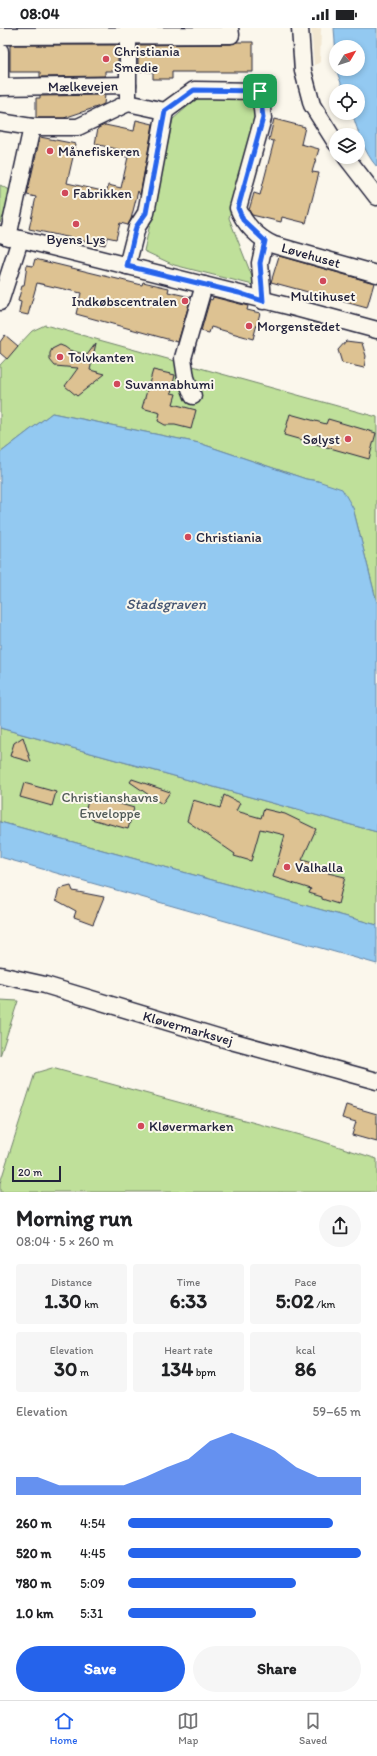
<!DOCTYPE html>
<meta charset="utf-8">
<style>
body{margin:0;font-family:Itim,sans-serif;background:#f6f6f6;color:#202124;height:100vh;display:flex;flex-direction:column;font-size:15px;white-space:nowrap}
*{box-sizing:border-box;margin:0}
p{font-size:13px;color:#757577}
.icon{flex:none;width:22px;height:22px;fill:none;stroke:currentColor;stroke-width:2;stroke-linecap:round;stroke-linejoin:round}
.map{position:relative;height:1164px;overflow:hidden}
.sheet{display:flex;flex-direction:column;background:#fff;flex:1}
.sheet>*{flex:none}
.needle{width:26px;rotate:51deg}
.fabs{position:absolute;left:329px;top:12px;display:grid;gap:8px}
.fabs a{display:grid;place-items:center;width:36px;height:36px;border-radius:50%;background:#fff;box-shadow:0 2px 6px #0003;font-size:20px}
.scale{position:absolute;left:12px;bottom:10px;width:49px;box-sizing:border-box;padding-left:4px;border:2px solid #22223b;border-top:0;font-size:11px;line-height:14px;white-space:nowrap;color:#22223b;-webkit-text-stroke:3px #fbf7ec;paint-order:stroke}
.pin{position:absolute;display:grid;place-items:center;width:34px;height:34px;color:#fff;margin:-17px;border-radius:8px;box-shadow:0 2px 6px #0006}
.round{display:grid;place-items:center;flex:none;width:42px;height:42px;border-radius:21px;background:#f6f6f6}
.headline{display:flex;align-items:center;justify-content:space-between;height:68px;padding:0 16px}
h1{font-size:22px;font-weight:800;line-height:30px}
.stats{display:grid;grid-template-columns:repeat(3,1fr);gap:6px;height:68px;padding:4px 16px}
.stats div{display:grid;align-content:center;border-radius:4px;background:#f6f6f6;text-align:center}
.stats b{font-size:20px;font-weight:800}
.stats small{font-size:11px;font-weight:400}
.stats p{font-size:11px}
.chart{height:112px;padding:8px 16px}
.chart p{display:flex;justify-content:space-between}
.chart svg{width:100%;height:72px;margin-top:4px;fill:#2563eb;opacity:.7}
.cta{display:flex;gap:8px;margin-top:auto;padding:8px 16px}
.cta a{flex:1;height:46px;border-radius:24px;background:#2563eb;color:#fff;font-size:16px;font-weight:800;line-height:46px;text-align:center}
.cta a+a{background:#f6f6f6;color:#202124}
ul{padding:0 16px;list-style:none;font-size:13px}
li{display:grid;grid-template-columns:64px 48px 1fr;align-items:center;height:30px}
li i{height:10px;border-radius:5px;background:#2563eb}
.status{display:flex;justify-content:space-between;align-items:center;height:28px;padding:0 20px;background:#fff;direction:ltr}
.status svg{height:11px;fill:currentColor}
.tab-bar{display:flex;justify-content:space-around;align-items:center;height:56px;border-top:1px solid #e0e0e0;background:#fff;font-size:11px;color:#757577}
.tab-bar a{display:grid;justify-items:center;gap:2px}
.tab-bar .active{color:#2563eb}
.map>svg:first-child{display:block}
.built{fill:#f2e7d1}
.green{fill:#bfe09a;stroke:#70816a}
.water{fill:#93c9f1;stroke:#6686a8}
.building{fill:#ddc292;stroke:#22223b}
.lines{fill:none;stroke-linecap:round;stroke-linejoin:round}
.minor-casing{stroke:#22223b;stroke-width:19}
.minor{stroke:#fbf7ec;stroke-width:16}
.route-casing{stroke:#fff;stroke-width:8}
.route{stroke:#2563eb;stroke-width:5}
.poi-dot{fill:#d1495b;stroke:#fbf7ec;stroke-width:1.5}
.labels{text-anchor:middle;stroke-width:4;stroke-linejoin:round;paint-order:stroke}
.poi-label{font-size:14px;fill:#22223b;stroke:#fbf7ec;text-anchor:start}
.street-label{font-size:14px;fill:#22223b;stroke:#fbf7ec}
.park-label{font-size:14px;fill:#515b58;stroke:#fbf7ec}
.water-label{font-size:15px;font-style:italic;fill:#445472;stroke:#fbf7ec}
</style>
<div class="status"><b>08:04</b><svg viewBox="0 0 49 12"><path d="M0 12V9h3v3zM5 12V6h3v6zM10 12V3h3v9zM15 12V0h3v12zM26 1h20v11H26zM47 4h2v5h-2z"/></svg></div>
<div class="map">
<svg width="377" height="1164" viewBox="0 0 377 1164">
<rect width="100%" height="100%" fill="#fbf7ec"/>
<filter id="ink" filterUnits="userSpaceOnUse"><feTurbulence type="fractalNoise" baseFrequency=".025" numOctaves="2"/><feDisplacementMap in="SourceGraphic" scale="8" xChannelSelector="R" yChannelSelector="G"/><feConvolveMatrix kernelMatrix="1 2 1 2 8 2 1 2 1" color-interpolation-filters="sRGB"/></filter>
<g filter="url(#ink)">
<!-- built -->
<polygon class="built" points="311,0 321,0 320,34 314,38"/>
<!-- green -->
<g class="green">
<polygon points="200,68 248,69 257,79 229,190 253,251 253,257 174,237 144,223 173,91"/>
<polygon points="0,157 10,162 10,173 0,195"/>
<polygon points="45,297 377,389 377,575 353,480 318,453 306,451 199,415 52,385 0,425 0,337 32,303"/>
<polygon points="0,700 377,804 377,897 0,794"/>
<polygon points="0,972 18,973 0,1028"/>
<polygon points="52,1040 318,1112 377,1131 377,1164 0,1164 0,1155 35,1045"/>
</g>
<!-- water -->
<g class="water">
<path d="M334,0H377V139C363,123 359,105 352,85H358V63H344L337,44V41H358V19H336V28Z"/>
<polygon points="52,385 199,415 306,451 318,453 342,461 353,480 377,575 377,804 0,700 0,425"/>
<polygon points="0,794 377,897 377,936 0,829"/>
</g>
<!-- building -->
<g class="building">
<polygon points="237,14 253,14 253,44 172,44 172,51 153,51 153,44 138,43 138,17 231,16"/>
<polygon points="10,17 118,17 118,43 105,43 105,48 40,49 40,44 10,44"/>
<polygon points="105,67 104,76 97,79 64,90 36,90 36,70 40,70 40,68"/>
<polygon points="274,91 305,99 301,116 319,121 312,144 319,145 306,195 282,189 281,194 252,187 249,182 254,165 260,167 274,113 269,112"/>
<polygon points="136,92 153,96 140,167 138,163 131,191 128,197 120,195 116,211 107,209 105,217 29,201 36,169 27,167 40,109 76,116 67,155 107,164 108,157 121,160 128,129 120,128 121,122 95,116 98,100 105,97 134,103"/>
<polygon points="279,228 374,255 367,280 271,254"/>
<polygon points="35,231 142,257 143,254 169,260 168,264 191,269 178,314 76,286 81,265 37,255 28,287 19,285 21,274 18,273 22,258 24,258 27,237 33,238"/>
<polygon points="213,269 248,278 247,282 260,285 253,311 211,299 209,305 201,303 210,271 212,272"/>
<polygon points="5,307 18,318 7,331 0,325 0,314"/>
<polygon points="346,313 362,315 366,328 364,340 342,335 338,322"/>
<polygon points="96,315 90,342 105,346 77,368 65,358 78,340 55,338 50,332 50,325 52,321 60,317 65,319 69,322 87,327"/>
<polygon points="153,342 175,347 171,365 176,366 173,376 196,382 191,401 175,397 165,397 158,393 160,385 142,380"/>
<polygon points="290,386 326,396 328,391 376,405 369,431 284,407"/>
<polygon points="23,709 31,734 10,728 14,715"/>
<polygon points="132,751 170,764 162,776 130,754"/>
<polygon points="24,755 56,764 52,778 20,769"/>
<polygon points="90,767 134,780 128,801 91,791 93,786 85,783"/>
<polygon points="224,767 240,775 236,783 261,790 264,781 285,786 316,801 302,832 330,840 328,845 345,849 338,876 322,871 322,869 309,865 311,861 273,849 285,807 260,801 251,833 234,828 235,826 187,793 193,772 220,780"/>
<polygon points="71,858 73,863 104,869 93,896 74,889 76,883 56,872 59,861"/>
<polygon points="346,1077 377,1086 377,1114 352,1107 356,1094 342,1090"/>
</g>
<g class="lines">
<defs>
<g id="minor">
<polyline points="128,0 128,57"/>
<polyline points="300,0 303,43 312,77 336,115"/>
<polyline points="0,8 231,7 230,0"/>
<polyline points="0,23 0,59"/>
<path d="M0,59L128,57V75L165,83L194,62L260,63L263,90L238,180C244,196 258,210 274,217L377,246"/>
<polyline points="0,94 32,99 78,99 128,75"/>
<polyline points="346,129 377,169"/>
<polyline points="0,206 292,279 377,302"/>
<polyline points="8,209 32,99"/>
<polyline points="127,238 137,199 146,185 165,83"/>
<polyline points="263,273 260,235 265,213"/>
<polyline points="0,274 20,212"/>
<polyline points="193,368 186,350 183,330 204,257"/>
<polyline points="0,947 45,957 231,1013 377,1053"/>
</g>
</defs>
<!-- minor casing -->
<use href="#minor" class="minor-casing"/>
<!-- minor -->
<use href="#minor" class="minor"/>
</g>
</g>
<g class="lines" filter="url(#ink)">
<defs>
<polygon id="route" points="194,62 260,63 263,90 238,180 243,192 265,213 260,235 263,273 239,265 127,238 136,199 146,185 165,83"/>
</defs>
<!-- route casing -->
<use href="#route" class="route-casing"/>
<!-- route -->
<use href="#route" class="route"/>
</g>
<!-- markers -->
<g class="poi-dot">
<circle cx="106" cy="31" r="4"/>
<circle cx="50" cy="123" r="4"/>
<circle cx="65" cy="165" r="4"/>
<circle cx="76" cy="196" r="4"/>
<circle cx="323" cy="253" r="4"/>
<circle cx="185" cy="273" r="4"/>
<circle cx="249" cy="298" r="4"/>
<circle cx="60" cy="329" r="4"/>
<circle cx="117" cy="356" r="4"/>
<circle cx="348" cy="411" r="4"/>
<circle cx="188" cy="509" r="4"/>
<circle cx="287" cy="839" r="4"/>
<circle cx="141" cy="1098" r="4"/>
</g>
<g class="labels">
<!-- poi labels -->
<g class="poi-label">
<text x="114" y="28">Christiania<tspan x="114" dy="16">Smedie</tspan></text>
<text x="58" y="128">Månefiskeren</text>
<text x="73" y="170">Fabrikken</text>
<text x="76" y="216" text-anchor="middle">Byens Lys</text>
<text x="323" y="273" text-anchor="middle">Multihuset</text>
<text x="177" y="278" text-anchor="end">Indkøbscentralen</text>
<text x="257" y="303">Morgenstedet</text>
<text x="68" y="334">Tolvkanten</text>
<text x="125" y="361">Suvannabhumi</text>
<text x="340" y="416" text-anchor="end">Sølyst</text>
<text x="196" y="514">Christiania</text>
<text x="295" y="844">Valhalla</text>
<text x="149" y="1103">Kløvermarken</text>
</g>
<!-- street labels -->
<g class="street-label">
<text transform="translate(83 58) rotate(-1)" y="5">Mælkevejen</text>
<text transform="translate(311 227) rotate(16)" y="5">Løvehuset</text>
<text transform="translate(188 1000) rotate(16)" y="5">Kløvermarksvej</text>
</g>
<!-- park labels -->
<g class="park-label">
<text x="110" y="774">Christianshavns<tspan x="110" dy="16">Enveloppe</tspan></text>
</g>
<!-- water labels -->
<g class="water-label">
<text x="166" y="581">Stadsgraven</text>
</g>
</g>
</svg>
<div class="fabs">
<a><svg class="needle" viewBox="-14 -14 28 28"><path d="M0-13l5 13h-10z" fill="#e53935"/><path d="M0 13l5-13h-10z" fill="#757577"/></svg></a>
<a><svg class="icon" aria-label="locate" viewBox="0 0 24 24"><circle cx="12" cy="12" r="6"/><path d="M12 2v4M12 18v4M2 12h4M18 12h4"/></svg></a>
<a><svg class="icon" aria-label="layers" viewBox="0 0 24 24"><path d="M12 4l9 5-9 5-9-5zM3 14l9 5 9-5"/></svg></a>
</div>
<div class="scale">20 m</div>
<div class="pin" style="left:260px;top:63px;background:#1e9e55"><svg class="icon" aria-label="arrive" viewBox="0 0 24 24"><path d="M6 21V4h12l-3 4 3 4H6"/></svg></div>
</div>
<section class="sheet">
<div class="headline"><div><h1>Morning run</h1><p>08:04 · 5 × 260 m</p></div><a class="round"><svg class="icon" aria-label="share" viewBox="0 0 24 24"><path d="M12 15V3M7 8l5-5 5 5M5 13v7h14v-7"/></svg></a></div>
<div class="stats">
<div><p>Distance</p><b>1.30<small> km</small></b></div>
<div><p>Time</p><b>6:33</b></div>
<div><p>Pace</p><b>5:02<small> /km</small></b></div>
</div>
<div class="stats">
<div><p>Elevation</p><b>30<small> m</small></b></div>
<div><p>Heart rate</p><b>134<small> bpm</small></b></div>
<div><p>kcal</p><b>86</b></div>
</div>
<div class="chart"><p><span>Elevation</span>59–65 m</p>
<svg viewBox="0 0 160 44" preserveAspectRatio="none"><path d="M0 44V33L10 33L20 38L30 38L40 38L50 38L60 33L70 27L80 22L90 11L100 6L110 11L120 17L130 27L140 33L150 33L160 33V44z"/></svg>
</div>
<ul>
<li><b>260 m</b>4:54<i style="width:88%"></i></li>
<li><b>520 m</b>4:45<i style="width:100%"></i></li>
<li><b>780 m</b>5:09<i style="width:72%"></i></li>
<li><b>1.0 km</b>5:31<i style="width:55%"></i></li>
</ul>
<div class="cta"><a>Save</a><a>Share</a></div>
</section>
<nav class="tab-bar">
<a class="active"><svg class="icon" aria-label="home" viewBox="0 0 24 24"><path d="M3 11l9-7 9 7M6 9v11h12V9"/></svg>Home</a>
<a><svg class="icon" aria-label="map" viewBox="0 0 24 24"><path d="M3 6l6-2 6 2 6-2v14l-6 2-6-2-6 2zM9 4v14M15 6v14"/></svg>Map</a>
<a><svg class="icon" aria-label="saved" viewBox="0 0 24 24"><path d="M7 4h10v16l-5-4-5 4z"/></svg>Saved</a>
</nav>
